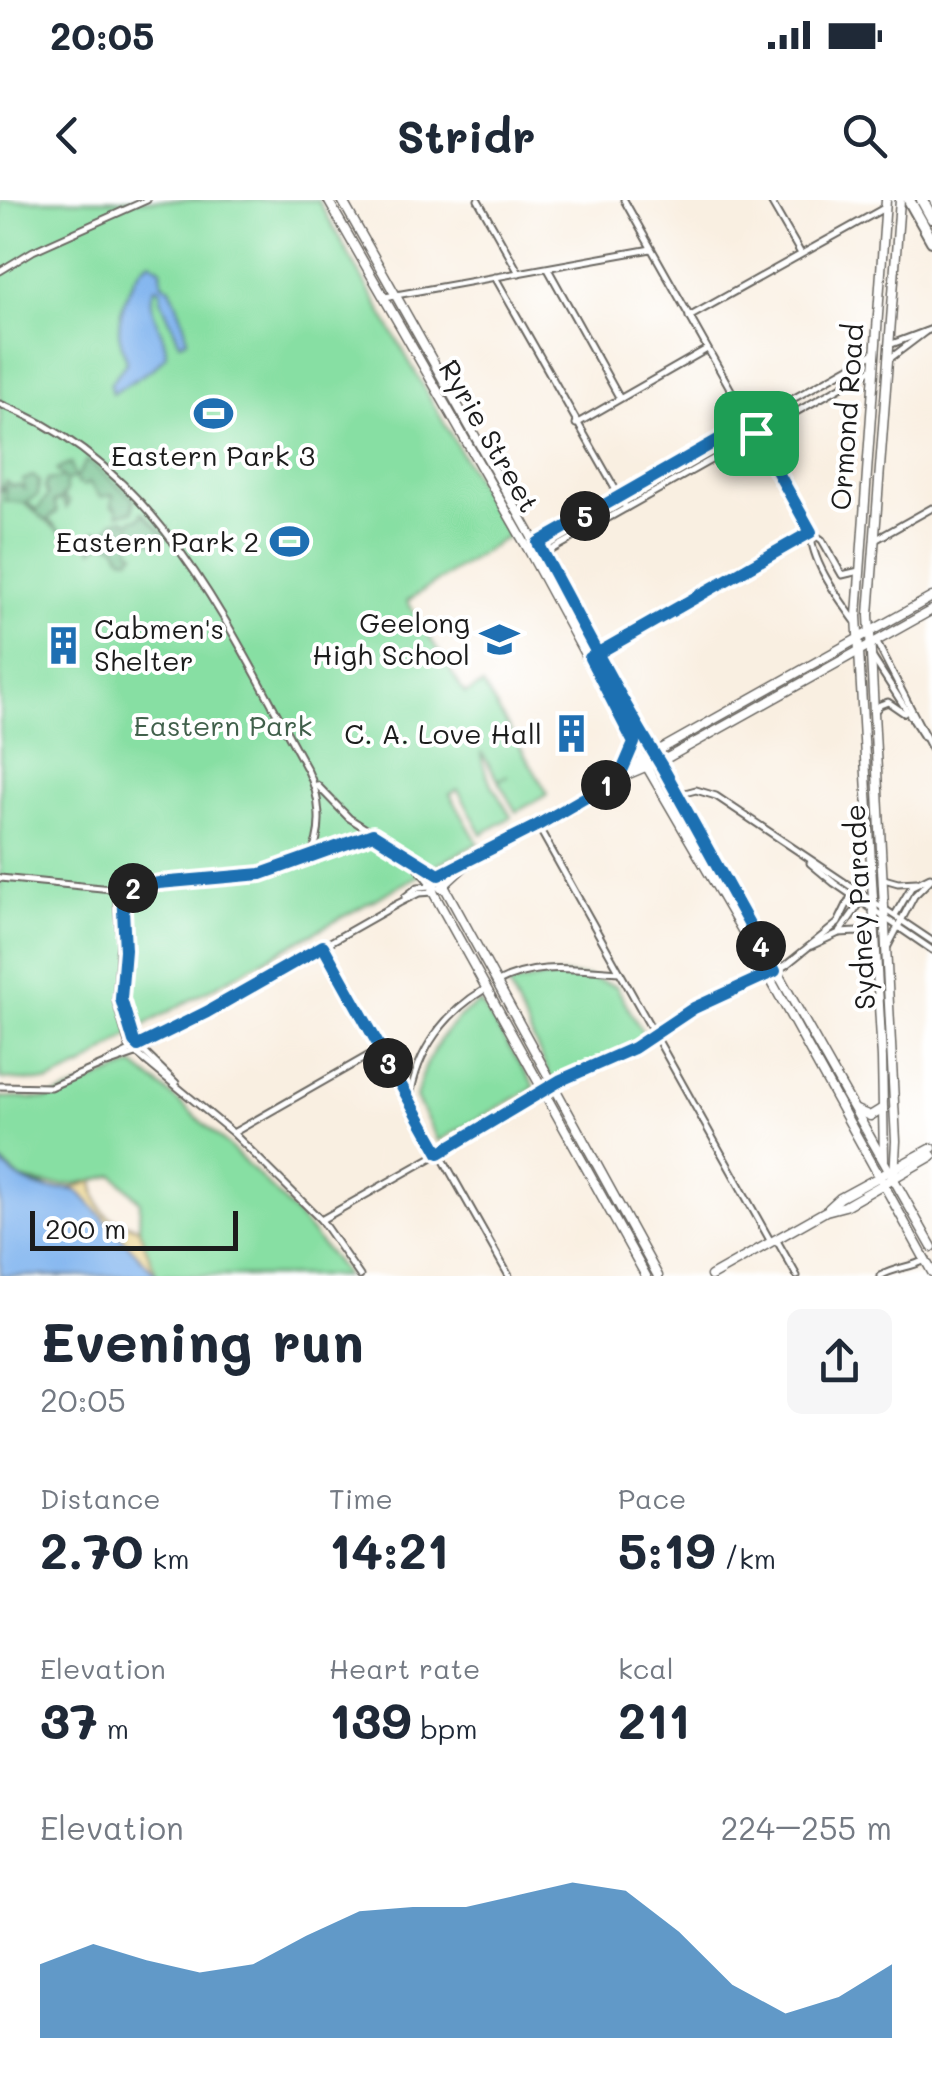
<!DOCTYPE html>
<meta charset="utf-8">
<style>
body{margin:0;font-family:Mali,sans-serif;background:#f6f6f7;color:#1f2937;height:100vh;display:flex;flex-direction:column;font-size:38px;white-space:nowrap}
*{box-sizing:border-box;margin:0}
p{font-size:32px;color:#747a83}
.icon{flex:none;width:55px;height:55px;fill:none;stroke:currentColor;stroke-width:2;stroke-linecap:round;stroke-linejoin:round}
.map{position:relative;height:1076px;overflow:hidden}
.sheet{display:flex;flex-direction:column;background:#fff;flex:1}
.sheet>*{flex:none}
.scale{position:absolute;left:30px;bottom:25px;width:208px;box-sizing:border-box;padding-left:10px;border:5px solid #1c1c1c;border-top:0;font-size:28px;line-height:35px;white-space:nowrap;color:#1c1c1c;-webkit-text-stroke:8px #fff;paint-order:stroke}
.pin{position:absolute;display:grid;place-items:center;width:85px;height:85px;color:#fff;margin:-42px;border-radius:20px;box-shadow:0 5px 15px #0006}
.km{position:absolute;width:50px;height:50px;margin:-25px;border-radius:50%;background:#222;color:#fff;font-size:28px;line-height:50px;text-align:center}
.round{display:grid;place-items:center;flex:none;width:105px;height:105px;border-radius:15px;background:#f6f6f7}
.overview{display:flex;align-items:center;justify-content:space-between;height:170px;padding:0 40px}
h1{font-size:55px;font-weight:700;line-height:75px}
.figures{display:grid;grid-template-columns:repeat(3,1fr);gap:15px;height:170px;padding:10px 40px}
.figures div{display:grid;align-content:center}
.figures b{font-size:50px;font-weight:700}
.figures small{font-size:28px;font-weight:400}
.figures p{font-size:28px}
.chart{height:280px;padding:20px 40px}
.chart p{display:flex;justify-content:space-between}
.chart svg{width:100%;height:180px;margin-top:10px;fill:#1f6fb2;opacity:.7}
.status{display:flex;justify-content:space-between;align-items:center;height:70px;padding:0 50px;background:#fff;direction:ltr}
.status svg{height:28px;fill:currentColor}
header{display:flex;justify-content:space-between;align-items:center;height:130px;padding:0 40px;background:#fff;font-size:45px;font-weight:700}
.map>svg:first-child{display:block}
.green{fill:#87dfa3;stroke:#527e60;stroke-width:2.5;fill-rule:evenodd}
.forest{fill:#6dbe89;stroke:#446d52;stroke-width:2.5}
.sand{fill:#eeda9e;stroke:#857b5d;stroke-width:2.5}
.water{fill:#82b5ef;stroke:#4f6886;stroke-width:2.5}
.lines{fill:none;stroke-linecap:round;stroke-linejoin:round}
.street-casing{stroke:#696661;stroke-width:9}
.secondary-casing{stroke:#696661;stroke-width:11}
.highway-casing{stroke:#696661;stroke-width:14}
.street{stroke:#fff;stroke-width:5}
.secondary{stroke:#fff;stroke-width:8}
.highway{stroke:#fff;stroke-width:10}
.route-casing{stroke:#fff;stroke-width:20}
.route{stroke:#1f6fb2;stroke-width:12}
.labels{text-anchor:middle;stroke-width:8;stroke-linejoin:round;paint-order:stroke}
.street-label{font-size:28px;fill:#1c1c1c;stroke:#fff}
.poi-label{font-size:28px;fill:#1c1c1c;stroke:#fff;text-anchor:end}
.park-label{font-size:28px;fill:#41604b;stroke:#fff}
</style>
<div class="status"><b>20:05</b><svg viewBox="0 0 49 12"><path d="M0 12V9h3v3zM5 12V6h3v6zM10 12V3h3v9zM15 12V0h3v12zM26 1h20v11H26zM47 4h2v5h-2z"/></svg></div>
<header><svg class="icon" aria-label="back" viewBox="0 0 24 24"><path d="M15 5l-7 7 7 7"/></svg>Stridr<svg class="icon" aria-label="search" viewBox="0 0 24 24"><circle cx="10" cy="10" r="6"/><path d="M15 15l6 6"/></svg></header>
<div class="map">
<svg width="932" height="1076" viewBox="0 0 932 1076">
<rect width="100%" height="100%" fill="#fff"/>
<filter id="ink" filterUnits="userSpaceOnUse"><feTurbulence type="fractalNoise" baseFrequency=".01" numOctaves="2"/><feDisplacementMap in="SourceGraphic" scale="20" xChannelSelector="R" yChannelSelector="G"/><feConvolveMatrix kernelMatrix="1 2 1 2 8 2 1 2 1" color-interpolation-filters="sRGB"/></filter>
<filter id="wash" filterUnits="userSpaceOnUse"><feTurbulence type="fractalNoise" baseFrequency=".0048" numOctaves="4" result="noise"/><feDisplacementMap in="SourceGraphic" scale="40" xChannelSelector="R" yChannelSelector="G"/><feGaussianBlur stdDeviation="2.25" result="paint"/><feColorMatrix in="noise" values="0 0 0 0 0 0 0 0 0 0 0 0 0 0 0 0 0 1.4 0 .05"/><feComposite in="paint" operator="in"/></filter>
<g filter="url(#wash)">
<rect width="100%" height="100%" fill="#f9efe1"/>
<!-- green -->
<g class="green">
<path d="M0,0H318L508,336L407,401L465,494L483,485L548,594L516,612L498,581L508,575L498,580L481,552C482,574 500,597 511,617L482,634L458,590L450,594L478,643L139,828L84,866L49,882L0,879Z"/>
<polygon points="556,775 587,777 616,786 645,837 594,864 552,880 508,785"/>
<path d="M480,802L535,887L438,941L416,898C424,859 445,823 480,802Z"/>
<path d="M134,865C212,927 287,996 346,1076H0L10,973L20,978L0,961V897L47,899ZM114,975L140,1001L139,1029L155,1072L72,988L51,989L21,979C55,989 80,985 114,975Z"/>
</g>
<!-- forest -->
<g class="forest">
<polygon points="87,260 134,299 133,311 118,314 116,307 112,306 113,295 100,297 89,282 85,286 77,283 76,278"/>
<polygon points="71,263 74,278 66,281 66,293 62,296 69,302 66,308 61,299 54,302 57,312 48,319 61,333 24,303 5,301 6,288 0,292 6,281 11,286 19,285 24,289 23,280 33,276 39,281 38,295 26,302 37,310 48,296 45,288 47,280 64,278 56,270"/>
<polygon points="142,312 166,336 159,346 150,341 130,340 131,350 135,353 129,358 122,357 116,346 103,342 93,350 88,343 95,331 107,331 113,321 125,319 127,322 116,335 117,338 121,332 129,330 131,320 140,318"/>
</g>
<!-- sand -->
<path class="sand" d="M93,981C98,1014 106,1020 138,1027L156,1074L72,988Z"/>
<!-- water -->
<g class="water">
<path d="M151,61L161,69L162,84L170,87C177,105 185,119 187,140L180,143L161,100L160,89L155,87C143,111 167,130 166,155L155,167L112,194L110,184L126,163C125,152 120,142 119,132C118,112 133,69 151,61Z"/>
<path d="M0,961C13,976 29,987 49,989C61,990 69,986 80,993L157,1076H0Z"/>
</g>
</g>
<g filter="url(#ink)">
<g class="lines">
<defs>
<g id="street">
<polyline points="478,0 519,73"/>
<path d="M624,0L811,332C811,362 838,397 855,421"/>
<polyline points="770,0 800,52"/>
<polyline points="548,69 619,197"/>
<polyline points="0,71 33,51 147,0"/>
<polyline points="495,77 626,308"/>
<polyline points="385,97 651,49"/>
<polyline points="689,117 886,7"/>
<polyline points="889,145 932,129"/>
<polyline points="888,160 925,132"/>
<path d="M0,204C160,265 229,429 307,569C320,595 325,632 309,658L261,674L159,683L122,690L0,678"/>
<polyline points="576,224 707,149"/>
<polyline points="811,332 822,340 842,375 859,371"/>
<polyline points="875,340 932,308"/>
<polyline points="528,349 874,153"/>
<polyline points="534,360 874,168"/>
<polyline points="876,441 932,549"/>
<polyline points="599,453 811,332"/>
<polyline points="873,458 924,537"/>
<polyline points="873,513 880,505 888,502 904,513"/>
<polyline points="317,585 349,618 439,675"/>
<polyline points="677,595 696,590 716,596 932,741"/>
<polyline points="538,626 771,1042"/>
<polyline points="311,658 373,633"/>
<polyline points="411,660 432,686"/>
<polyline points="810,663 834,683 932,750"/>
<polyline points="884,679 898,683 917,682"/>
<polyline points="116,690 120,740 116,801 129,847 233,933 321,1020 360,1076"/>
<polyline points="122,690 125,743 121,799 124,819 133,841 176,883"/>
<polyline points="405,697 418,687 432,686"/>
<polyline points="895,715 912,686 930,677"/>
<polyline points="839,733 857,732 874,738"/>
<polyline points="323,746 509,1076"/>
<polyline points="811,746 839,733 861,702"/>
<polyline points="888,746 914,696 932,678"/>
<path d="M496,783C538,761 576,770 620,772"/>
<polyline points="107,864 136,854 172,831"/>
<polyline points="554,883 613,859 694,808 755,782 786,765 838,723 855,688 871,667"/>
<polyline points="0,886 50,887 104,864 207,812 399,703 419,693 433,692"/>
<path d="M410,898C417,850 445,813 485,789"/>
<polyline points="233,933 380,849"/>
<polyline points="321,1020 505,916 542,890"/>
<polyline points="776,1039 797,1076"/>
<path d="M880,1076C896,1067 910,1068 925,1060"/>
</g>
<g id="secondary">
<polyline points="328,0 528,349 633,543 768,775 932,1072"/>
<polyline points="342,0 932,1047"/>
<polyline points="621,574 633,543"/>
<polyline points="624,576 669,557 932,410"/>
<polyline points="444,686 658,1076"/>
<polyline points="441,688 467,664"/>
<polyline points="433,692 435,679 538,625 663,548 932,397"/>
<polyline points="433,692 646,1076"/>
<polyline points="856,910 870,916 883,908"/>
<polyline points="884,959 882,858 857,416 886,0"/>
<polyline points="894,978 896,941 869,415 900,0"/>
<polyline points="829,1008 840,998 932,948"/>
<polyline points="711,1076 826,1011 845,1006 932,956"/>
</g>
<g id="highway">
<polyline points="909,0 932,41"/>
<polyline points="922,0 932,18"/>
</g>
</defs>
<!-- street casing -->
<use href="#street" class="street-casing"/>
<!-- secondary casing -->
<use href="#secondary" class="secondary-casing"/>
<!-- highway casing -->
<use href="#highway" class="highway-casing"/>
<!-- street -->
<use href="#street" class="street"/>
<!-- secondary -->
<use href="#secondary" class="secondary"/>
<!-- highway -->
<use href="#highway" class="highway"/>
</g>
</g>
<g class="lines" filter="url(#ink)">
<defs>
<path id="route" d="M756,233L811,332L607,448L590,458L634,543L619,578L538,625L439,675L373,634L261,674L159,683L122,690L125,750L121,799L134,842L138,846L207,812L323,746L439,953L561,880L634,848L694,808L775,771L664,570C619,497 579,419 538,343L732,232L751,224L756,233"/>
</defs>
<!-- route casing -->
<use href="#route" class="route-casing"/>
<!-- route -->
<use href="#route" class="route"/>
</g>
<!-- icons -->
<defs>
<symbol id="stadium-bare" viewBox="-9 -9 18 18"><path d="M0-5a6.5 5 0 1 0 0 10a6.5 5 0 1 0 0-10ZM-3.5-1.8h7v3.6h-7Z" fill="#1f6fb2" stroke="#fff" stroke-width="2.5" paint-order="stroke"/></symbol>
<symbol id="school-bare" viewBox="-9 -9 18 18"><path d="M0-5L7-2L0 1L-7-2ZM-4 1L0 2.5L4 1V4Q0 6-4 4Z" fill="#1f6fb2" stroke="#fff" stroke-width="2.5" paint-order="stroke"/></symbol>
<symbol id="building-bare" viewBox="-9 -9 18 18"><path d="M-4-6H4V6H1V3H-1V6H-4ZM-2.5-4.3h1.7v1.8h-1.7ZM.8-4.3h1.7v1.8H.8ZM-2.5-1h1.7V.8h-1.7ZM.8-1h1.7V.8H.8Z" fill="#1f6fb2" stroke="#fff" stroke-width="2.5" paint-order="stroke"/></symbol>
</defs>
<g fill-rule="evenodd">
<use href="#stadium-bare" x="186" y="186" width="55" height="55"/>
<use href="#stadium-bare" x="262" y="314" width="55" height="55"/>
<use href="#school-bare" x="472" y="412" width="55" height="55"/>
<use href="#building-bare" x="36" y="418" width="55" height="55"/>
<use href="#building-bare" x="544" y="506" width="55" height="55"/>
</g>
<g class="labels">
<!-- street labels -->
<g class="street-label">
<text transform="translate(847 217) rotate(-86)" y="10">Ormond Road</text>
<text transform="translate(489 236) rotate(60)" y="10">Ryrie Street</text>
<text transform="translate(860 707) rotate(-93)" y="10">Sydney Parade</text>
</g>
<!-- poi labels -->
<g class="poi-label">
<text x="213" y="266" text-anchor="middle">Eastern Park 3</text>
<text x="259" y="352">Eastern Park 2</text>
<text x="470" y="433">Geelong<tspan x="470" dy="32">High School</tspan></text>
<text x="94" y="439" text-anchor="start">Cabmen's<tspan x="94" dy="32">Shelter</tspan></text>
<text x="542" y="544">C. A. Love Hall</text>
</g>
<!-- park labels -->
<g class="park-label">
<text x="223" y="536">Eastern Park</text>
</g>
</g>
</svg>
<div class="scale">200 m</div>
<div class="pin" style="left:756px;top:233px;background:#1e9e55"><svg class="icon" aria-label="arrive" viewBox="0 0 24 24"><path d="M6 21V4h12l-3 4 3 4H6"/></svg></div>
<b class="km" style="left:606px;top:585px">1</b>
<b class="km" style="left:133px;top:688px">2</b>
<b class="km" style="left:388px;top:863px">3</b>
<b class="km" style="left:761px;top:746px">4</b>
<b class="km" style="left:585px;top:316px">5</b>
</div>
<section class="sheet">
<div class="overview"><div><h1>Evening run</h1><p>20:05</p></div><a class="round"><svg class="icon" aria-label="share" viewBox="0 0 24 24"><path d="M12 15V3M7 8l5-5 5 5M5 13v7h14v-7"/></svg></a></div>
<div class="figures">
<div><p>Distance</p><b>2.70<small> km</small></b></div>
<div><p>Time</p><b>14:21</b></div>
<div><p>Pace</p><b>5:19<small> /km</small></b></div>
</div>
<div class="figures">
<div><p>Elevation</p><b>37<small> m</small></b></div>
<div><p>Heart rate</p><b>139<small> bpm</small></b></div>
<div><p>kcal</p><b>211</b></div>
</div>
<div class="chart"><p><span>Elevation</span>224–255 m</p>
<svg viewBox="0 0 160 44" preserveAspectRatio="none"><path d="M0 44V26L10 21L20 25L30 28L40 26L50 19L60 13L70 12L80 12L90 9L100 6L110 8L120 18L130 31L140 38L150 34L160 26V44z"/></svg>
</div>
</section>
